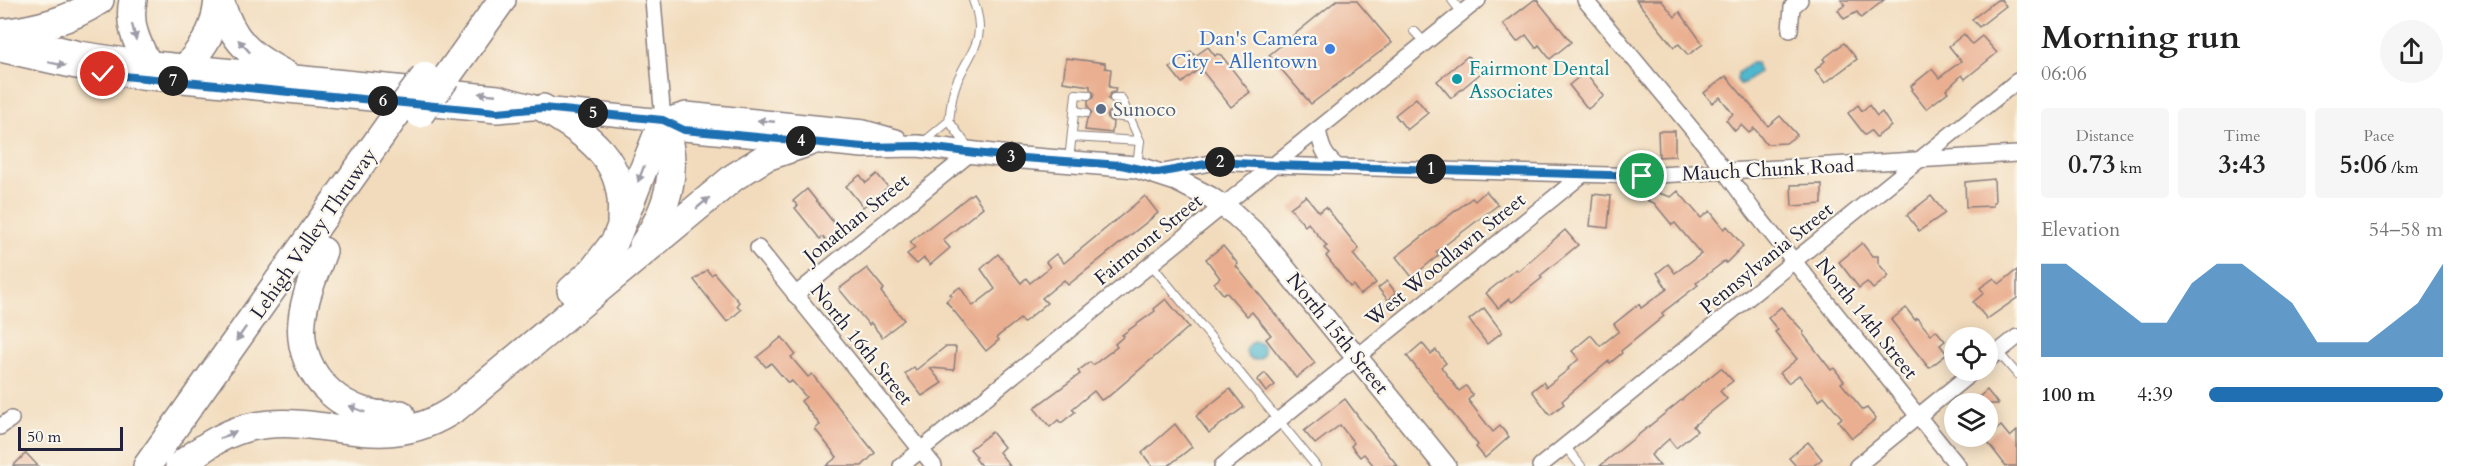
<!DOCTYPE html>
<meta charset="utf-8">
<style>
body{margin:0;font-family:Cardo,serif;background:#f6f6f6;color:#222;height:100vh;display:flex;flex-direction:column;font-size:22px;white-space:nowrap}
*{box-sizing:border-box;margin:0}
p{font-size:20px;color:#767676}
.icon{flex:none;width:33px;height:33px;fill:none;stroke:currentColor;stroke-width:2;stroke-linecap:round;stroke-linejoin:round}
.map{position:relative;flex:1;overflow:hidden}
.drawer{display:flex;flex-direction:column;background:#fff;width:450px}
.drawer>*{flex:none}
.buttons{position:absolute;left:1944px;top:327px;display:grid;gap:12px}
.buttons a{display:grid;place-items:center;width:54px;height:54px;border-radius:50%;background:#fff;box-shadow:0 3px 15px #0003;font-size:30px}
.scale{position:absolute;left:18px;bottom:15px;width:105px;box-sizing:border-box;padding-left:6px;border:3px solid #22223b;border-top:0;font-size:16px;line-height:21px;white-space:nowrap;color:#22223b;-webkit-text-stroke:4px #fbf7ec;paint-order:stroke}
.pin{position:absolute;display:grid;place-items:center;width:51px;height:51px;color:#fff;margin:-26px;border:3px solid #fff;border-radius:50%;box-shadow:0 2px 6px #0007}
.km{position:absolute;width:30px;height:30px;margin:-15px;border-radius:50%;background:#222;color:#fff;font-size:16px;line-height:30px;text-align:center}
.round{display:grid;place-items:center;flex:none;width:63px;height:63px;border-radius:32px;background:#f6f6f6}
.headline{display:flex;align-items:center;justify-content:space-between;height:102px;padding:0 24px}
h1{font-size:33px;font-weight:600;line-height:45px}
.stats{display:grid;grid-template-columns:repeat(3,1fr);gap:9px;height:102px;padding:6px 24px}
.stats div{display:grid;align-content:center;border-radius:6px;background:#f6f6f6;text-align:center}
.stats b{font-size:26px;font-weight:600}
.stats small{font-size:16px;font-weight:400}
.stats p{font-size:16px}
.chart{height:168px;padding:12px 24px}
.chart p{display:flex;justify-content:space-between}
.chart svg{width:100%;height:108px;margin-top:6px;fill:#1f6fb2;opacity:.7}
ul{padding:0 24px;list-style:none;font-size:20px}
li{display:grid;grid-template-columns:96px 72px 1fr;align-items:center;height:45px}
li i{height:15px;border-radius:8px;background:#1f6fb2}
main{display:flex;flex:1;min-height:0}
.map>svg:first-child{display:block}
.water{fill:#50b8ce;stroke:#396d84;stroke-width:1.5}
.building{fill:#eaaf90}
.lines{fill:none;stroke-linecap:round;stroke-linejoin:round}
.lane-casing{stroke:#8a7e7c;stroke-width:10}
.street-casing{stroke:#8a7e7c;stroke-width:18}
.secondary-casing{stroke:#8a7e7c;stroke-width:24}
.highway-casing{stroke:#8a7e7c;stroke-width:30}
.lane{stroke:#fff;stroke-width:8}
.street{stroke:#fff;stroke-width:15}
.secondary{stroke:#fff;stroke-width:21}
.highway{stroke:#fff;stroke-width:27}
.highway-bridge-casing{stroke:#8a7e7c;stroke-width:30;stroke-linecap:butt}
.highway-bridge{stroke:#fff;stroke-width:27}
.oneway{fill:#9c9ca7}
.route-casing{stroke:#fff;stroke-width:12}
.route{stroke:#1f6fb2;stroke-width:8}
.shop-dot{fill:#3f7fe0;stroke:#fbf7ec;stroke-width:2}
.culture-dot{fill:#0f9aa8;stroke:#fbf7ec;stroke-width:2}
.service-dot{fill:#5c6f8a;stroke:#fbf7ec;stroke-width:2}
.labels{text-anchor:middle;stroke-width:4.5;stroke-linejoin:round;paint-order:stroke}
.shop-label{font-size:20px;fill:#366cbe;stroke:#fbf7ec;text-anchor:end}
.culture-label{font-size:20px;fill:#0d838f;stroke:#fbf7ec;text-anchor:start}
.service-label{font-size:20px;fill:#4e5e75;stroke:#fbf7ec;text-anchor:start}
.street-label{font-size:20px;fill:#22223b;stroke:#fbf7ec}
</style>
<main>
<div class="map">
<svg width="2017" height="466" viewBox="0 0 2017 466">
<rect width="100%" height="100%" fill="#fbf7ec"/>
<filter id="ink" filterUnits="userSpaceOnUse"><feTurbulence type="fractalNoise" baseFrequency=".0167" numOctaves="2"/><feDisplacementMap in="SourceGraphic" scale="12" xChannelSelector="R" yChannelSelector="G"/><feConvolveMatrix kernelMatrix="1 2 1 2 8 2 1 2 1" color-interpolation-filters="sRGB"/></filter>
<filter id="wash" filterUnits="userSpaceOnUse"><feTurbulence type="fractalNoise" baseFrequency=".008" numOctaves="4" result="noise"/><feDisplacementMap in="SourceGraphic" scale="24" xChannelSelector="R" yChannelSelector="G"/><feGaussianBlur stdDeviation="1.35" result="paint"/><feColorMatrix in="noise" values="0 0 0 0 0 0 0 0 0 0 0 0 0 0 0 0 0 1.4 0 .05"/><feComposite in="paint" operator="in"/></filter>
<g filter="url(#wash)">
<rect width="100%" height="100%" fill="#f2dbbc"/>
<!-- water -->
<g class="water">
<polygon points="1751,63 1756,63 1759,72 1746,82 1740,84 1737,80 1738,73"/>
<circle cx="1255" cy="351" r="9"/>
</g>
<g id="blocks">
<!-- building -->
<g class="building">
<polygon points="1337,0 1356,0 1392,43 1311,104 1269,55"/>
<polygon points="1534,0 1537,0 1571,42 1550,59 1539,45 1536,48 1526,35 1517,42 1503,24"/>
<polygon points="1636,0 1661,0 1675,17 1680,12 1703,44 1688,55 1679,44 1674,47"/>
<polygon points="1841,0 1884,0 1861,18 1857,12 1844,19 1838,10 1845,5"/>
<polygon points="1997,0 2001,0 2006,6 1979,27 1972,19"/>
<polygon points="1964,34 1972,44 1982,36 1997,53 1965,79 1962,75 1946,90 1948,92 1926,109 1911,90 1913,89 1911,86 1932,69 1939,78 1961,61 1949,46"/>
<polygon points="1844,43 1857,59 1825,83 1815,70 1825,61 1823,59"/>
<polygon points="1208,47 1215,56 1217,54 1221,55 1250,92 1231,107 1200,68 1182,83 1170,68 1191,51 1195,56"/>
<polygon points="1468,56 1481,73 1451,98 1437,81"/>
<polygon points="1066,58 1105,63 1105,68 1111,69 1109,87 1116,88 1115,92 1111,93 1108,99 1115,104 1114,110 1109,112 1107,116 1109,120 1113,122 1112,133 1085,130 1087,119 1092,113 1088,107 1088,101 1093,98 1094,93 1090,89 1090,86 1063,82"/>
<polygon points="1585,72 1604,96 1588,109 1569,85"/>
<polygon points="1726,76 1768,126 1780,116 1797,135 1786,143 1766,144 1754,128 1749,133 1741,125 1735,131 1726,120 1733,114 1720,97 1712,103 1704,93"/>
<polygon points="1416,98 1428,113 1407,130 1395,115"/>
<polygon points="1858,105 1862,111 1869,105 1877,116 1882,112 1891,126 1876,137 1871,131 1865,135 1848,113"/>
<polygon points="1658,131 1675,131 1675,156 1659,157"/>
<polygon points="877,174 888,187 863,207 846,186 860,175 866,183"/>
<polygon points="1994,179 1995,202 1993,202 1993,206 1966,207 1965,182"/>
<polygon points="1822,184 1822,204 1792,206 1791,185"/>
<polygon points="807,189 841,232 827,243 823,237 820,239 795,208 798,206 793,201"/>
<polygon points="1486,191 1498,205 1436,252 1439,255 1412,277 1396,257 1472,198 1475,201"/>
<polygon points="1652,191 1671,197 1678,191 1701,218 1710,211 1724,229 1727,226 1743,246 1726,263 1725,261 1696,283 1698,285 1662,313 1664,316 1621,351 1622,353 1610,363 1609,361 1572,392 1562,401 1564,404 1550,415 1532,391 1543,382 1546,387 1569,369 1568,368 1579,359 1572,351 1591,335 1600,346 1619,331 1614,324 1639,304 1641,308 1667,289 1657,273 1668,264 1675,273 1701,254 1675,223 1672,225 1654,203 1648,201"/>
<polygon points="973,193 983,207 943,240 950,248 930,265 924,258 917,264 907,254 915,248 910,242"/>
<polygon points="1593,194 1611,196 1608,228 1590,226"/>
<polygon points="1145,196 1158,213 1068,285 1064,280 1042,298 1047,303 1023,323 1020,319 997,337 999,340 986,351 946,301 952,296 950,294 960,287 973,306 995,289 981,269 998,254 1021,283 1026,278 1030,283 1050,267 1046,262 1056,254 1064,263"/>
<polygon points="1306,196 1319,212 1326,207 1359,249 1353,254 1376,283 1360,295 1353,285 1350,287 1326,256 1329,253 1324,248 1327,246 1308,223 1305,226 1290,208"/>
<polygon points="1931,196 1945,213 1919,231 1907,215"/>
<polygon points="1565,230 1578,245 1540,276 1542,278 1512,302 1509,299 1498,308 1486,293 1516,269 1518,271"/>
<polygon points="1862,243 1872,256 1878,256 1878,263 1889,276 1873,289 1867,282 1859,288 1839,262"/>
<polygon points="1223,246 1238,264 1236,266 1315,363 1296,378 1266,339 1271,335 1252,312 1247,316 1226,292 1223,294 1214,283 1220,278 1206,259"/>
<polygon points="867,268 884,289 881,292 904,320 882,337 871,323 869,325 839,289"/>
<polygon points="707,270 711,275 714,273 739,302 737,305 741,310 727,322 694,280"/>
<polygon points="2017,270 2017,298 1987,319 1973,302 1984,293 1980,288 1994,278 1999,284"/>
<polygon points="1387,281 1396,293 1388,300 1378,288"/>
<polygon points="1166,299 1189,327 1109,396 1101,400 1094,391 1072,409 1075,412 1061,423 1058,420 1050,427 1034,408 1080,374 1078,371 1090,362 1093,365 1117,347 1115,344 1124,336 1122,335 1155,311 1154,309"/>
<polygon points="1781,307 1804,332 1803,334 1831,370 1834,368 1844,381 1841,383 1863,410 1867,408 1876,419 1852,438 1838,421 1842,418 1824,396 1819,401 1799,375 1788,383 1780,373 1797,359 1775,332 1778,330 1768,318"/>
<polygon points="1484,308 1502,332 1487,344 1469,320"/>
<polygon points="1906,308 1915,320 1917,318 1931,335 1936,330 1945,341 1940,345 1947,354 1929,368 1891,320"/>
<polygon points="782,337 795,354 791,357 808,377 812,374 875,453 862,466 826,466 837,457 815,429 820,425 801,401 806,397 792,381 788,383 771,363 766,367 757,357"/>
<polygon points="1422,343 1431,354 1436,350 1446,363 1441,367 1459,391 1466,386 1473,395 1468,400 1493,432 1500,426 1509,437 1485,458 1476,447 1478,445 1407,356"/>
<polygon points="945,347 956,347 954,370 930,368 942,383 922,396 905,374 914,367 916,370"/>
<polygon points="1721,368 1733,381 1720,391 1727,399 1693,426 1697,431 1676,448 1669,439 1651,455 1660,466 1600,466"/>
<polygon points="1265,373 1275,385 1266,392 1257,380"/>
<polygon points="1230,389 1244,407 1209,433 1196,416"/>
<polygon points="1987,390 1998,404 1971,404"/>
<polygon points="1345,399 1363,423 1398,466 1374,466 1364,454 1360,457 1351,446 1354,443 1340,425 1315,444 1304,431"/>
<polygon points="1175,424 1192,447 1168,466 1152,466 1142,453"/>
<polygon points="2001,426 2010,437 2017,431 2017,466 2006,466 1985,439"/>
<polygon points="992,432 1004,447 999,452 1010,466 981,466 975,458 977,457 970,449"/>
<polygon points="1808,442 1822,459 1813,466 1796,466 1789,458"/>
<polygon points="26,453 38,466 13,466"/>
</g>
</g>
</g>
<g filter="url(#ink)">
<use href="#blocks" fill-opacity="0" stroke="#8a7e7c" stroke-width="1.5"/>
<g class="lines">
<defs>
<g id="lane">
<polyline points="1452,0 1462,13"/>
<polyline points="1414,31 1425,43"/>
<polyline points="1114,98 1121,98 1140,141 1137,165"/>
<polyline points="1075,111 1086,113"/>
<polyline points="1113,116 1129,118"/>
<polyline points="1072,137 1140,141"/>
<polyline points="925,141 949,121"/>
<path d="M968,147L949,121C951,109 951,96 956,84C970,50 989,41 973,0"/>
<polyline points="1069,161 1076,94 1088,95"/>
<polyline points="1151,264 1316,466"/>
<polyline points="1998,352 2017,374"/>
<polyline points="1565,446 1581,466"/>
</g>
<g id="street">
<polyline points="653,0 663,120"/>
<polyline points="1585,0 1706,146 1753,210 1958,466"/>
<polyline points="1790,30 1792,7 1800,0"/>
<path d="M1318,129C1321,147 1324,156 1338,167"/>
<polyline points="1158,173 1216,162 1273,165 1642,176 2017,154"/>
<polyline points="758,248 934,466"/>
<polyline points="795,295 972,152"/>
<polyline points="1988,360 2017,337"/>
<polyline points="0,427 11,419"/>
<polyline points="901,466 1478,0"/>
<polyline points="1222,466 1582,175"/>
<polyline points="1540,466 2017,81"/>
<polyline points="1857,466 1975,370"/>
</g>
<g id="secondary">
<polyline points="7,35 79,52 132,60 498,96 531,105"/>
<polyline points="0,51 76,68 130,77 497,112 543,108 663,120 684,130 863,147 918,146 1009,157 1136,167 1176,180 1209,197 1234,214 1259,237 1445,466"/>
<polyline points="663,120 686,113 864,131 896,140"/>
</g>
<g id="highway">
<path d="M133,0C128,24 136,41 147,62"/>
<path d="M220,0C232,41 250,56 287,75"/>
<path d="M0,33C36,29 69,21 100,0"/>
<path d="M187,66C206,43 215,30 218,0"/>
<polyline points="446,78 502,0"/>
<path d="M543,108C588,135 627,160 621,220"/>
<path d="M643,245C671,204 679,167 663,120"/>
<path d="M323,251C315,274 304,297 302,321C296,377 348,422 401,414"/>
<polyline points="571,290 593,270 615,241 663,120"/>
<polyline points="147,466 396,115"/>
<path d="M179,466C200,450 220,435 246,428C323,409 381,460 456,408L734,177L766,157L810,142"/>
</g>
</defs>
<!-- lane casing -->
<use href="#lane" class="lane-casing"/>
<!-- street casing -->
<use href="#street" class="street-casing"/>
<!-- secondary casing -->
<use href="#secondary" class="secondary-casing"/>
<!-- highway casing -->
<use href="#highway" class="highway-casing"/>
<!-- lane -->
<use href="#lane" class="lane"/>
<!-- street -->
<use href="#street" class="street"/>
<!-- secondary -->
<use href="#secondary" class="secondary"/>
<!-- highway -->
<use href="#highway" class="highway"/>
<defs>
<g id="highway-bridge">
<polyline points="420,114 446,78"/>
<polyline points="396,115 425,76"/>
</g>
</defs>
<!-- highway-bridge casing -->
<use href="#highway-bridge" class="highway-bridge-casing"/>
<!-- highway-bridge -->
<use href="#highway-bridge" class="highway-bridge"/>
</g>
<!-- one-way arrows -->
<defs><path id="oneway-solid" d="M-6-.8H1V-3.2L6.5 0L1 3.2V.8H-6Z" transform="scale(1.5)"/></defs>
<g class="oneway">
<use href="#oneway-solid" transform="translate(134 32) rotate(76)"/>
<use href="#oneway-solid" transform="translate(244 46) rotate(-133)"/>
<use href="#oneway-solid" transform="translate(57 64) rotate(12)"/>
<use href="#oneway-solid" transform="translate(487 94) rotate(-175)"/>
<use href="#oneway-solid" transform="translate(766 121) rotate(-175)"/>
<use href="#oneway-solid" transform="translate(641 174) rotate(111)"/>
<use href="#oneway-solid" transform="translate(703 203) rotate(-40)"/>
<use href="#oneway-solid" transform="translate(241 334) rotate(125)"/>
<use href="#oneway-solid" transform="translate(357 409) rotate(-158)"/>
<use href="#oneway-solid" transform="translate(228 435) rotate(-23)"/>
</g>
</g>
<g class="lines" filter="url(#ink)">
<defs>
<polyline id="route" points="103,74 497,112 543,108 663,120 684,130 863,147 918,146 1009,157 1121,165 1158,173 1216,162 1273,165 1642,176"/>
</defs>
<!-- route casing -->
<use href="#route" class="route-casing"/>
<!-- route -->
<use href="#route" class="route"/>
</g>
<!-- markers -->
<circle class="shop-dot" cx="1330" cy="49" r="6"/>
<circle class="culture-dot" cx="1457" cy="79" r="6"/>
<circle class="service-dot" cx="1101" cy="109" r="6"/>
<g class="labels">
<!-- shop labels -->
<g class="shop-label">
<text x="1318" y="45">Dan's Camera<tspan x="1318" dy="23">City - Allentown</tspan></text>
</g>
<!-- culture labels -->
<g class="culture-label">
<text x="1469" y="75">Fairmont Dental<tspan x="1469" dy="23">Associates</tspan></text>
</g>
<!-- service labels -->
<g class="service-label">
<text x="1113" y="116">Sunoco</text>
</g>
<!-- street labels -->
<g class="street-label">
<text transform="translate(1768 169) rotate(-3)" y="7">Mauch Chunk Road</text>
<text transform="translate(856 218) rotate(-39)" y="7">Jonathan Street</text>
<text transform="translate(313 233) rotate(-55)" y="7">Lehigh Valley Thruway</text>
<text transform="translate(1148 239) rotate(-39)" y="7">Fairmont Street</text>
<text transform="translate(1766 258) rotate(-39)" y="7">Pennsylvania Street</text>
<text transform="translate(1445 259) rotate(-39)" y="7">West Woodlawn Street</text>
<text transform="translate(1867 318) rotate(51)" y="7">North 14th Street</text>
<text transform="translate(1338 333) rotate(51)" y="7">North 15th Street</text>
<text transform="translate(862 344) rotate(51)" y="7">North 16th Street</text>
</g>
</g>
</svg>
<div class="buttons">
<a><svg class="icon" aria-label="locate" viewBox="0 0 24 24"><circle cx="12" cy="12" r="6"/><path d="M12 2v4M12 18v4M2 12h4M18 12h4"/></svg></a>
<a><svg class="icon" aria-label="layers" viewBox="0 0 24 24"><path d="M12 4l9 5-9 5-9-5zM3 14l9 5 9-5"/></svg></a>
</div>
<div class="scale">50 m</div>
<div class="pin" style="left:1642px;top:176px;background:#1e9e55"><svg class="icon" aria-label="arrive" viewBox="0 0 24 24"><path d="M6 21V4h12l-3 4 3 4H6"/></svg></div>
<div class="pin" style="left:103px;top:74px;background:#d93025"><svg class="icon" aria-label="check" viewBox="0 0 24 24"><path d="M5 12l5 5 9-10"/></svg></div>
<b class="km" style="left:1431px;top:169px">1</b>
<b class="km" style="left:1220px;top:162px">2</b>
<b class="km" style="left:1011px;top:157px">3</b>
<b class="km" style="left:801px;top:141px">4</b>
<b class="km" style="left:593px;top:113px">5</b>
<b class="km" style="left:383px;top:101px">6</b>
<b class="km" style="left:173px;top:81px">7</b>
</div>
<section class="drawer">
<div class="headline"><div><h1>Morning run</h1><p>06:06</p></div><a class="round"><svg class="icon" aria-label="share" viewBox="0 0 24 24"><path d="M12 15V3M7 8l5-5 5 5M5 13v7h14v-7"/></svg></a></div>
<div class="stats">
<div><p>Distance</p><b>0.73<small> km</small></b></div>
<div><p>Time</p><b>3:43</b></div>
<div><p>Pace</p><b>5:06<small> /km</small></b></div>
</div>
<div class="chart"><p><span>Elevation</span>54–58 m</p>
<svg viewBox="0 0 160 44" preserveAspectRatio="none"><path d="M0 44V6L10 6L20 14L30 22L40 30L50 30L60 14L70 6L80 6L90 14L100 22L110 38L120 38L130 38L140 30L150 22L160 6V44z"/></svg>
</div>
<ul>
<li><b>100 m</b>4:39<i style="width:100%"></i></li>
</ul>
</section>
</main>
